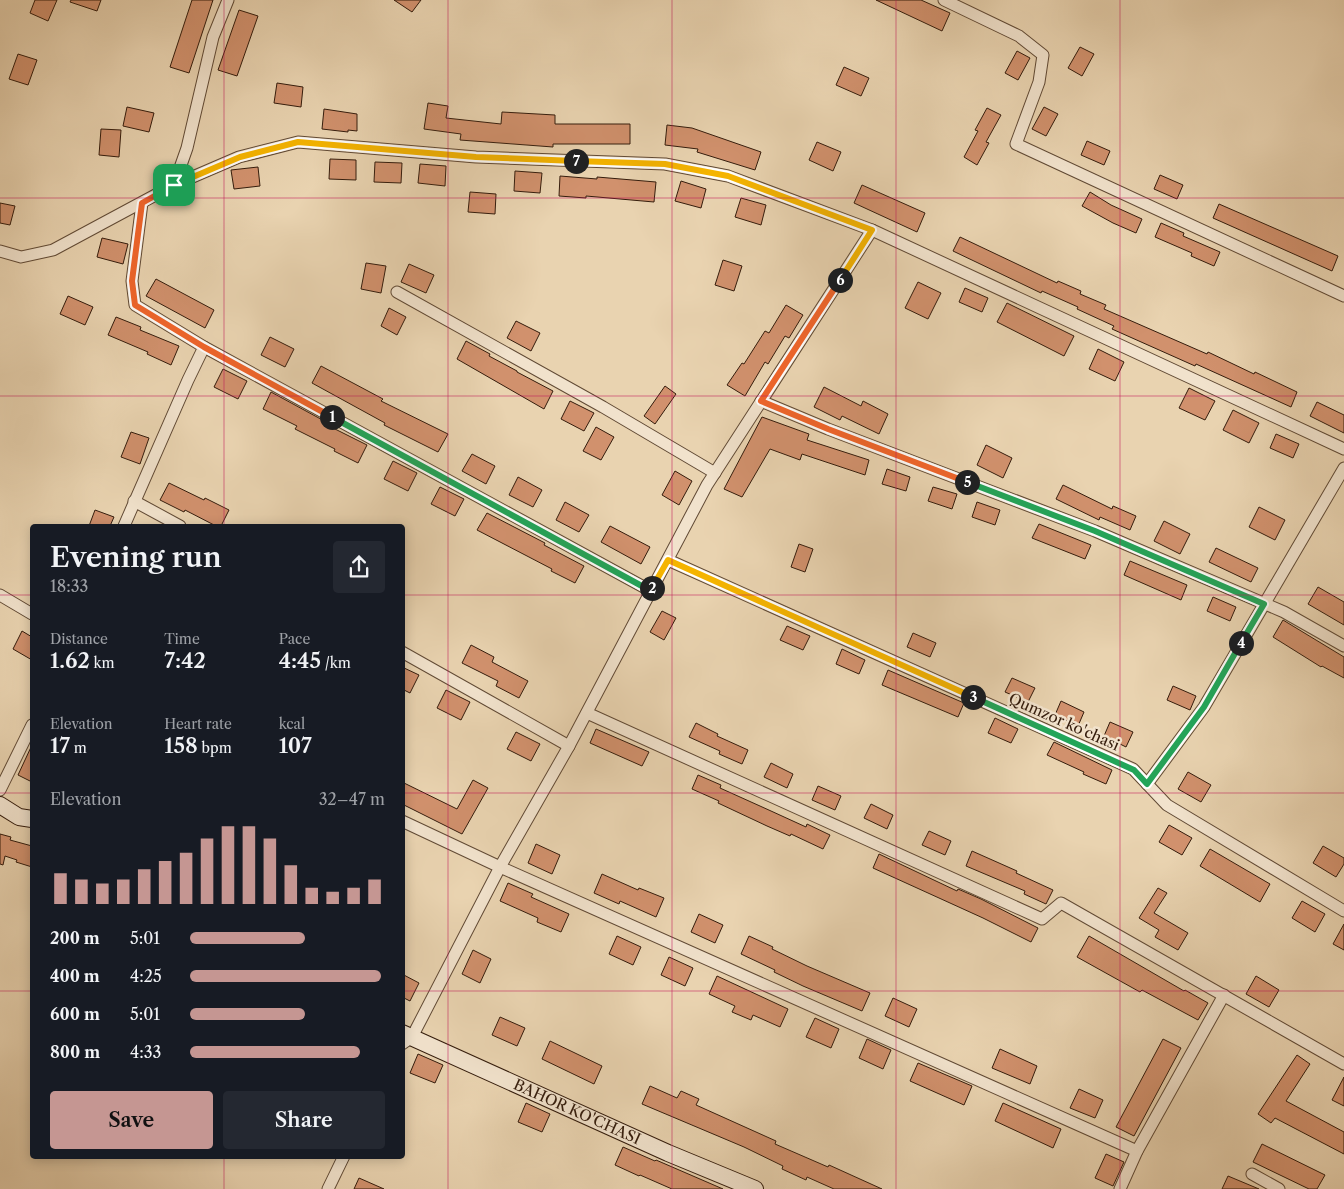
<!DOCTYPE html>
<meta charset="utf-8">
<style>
body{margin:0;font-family:"Libre Caslon Text",serif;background:#242831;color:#f1f3f6;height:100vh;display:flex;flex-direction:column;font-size:19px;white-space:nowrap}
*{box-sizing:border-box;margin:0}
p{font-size:16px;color:#9ea1a6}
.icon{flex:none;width:28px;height:28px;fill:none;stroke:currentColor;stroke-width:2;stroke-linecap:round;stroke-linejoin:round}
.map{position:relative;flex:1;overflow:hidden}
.panel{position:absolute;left:30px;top:524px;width:375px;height:635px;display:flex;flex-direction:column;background:#171b24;border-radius:5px;box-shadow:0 2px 12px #0003}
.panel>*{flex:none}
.pin{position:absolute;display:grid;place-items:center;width:42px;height:42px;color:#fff;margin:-21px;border-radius:10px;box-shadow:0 2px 8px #0006}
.km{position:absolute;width:25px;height:25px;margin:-12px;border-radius:50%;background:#222;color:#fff;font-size:14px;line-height:25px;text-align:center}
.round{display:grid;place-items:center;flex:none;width:52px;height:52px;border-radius:5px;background:#242831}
.summary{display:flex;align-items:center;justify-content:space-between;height:85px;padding:0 20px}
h1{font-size:28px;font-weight:600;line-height:38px}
.metrics{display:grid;grid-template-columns:repeat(3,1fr);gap:8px;height:85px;padding:5px 20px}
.metrics div{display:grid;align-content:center}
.metrics b{font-size:21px;font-weight:600}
.metrics small{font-size:14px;font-weight:400}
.metrics p{font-size:14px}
.chart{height:140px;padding:10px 20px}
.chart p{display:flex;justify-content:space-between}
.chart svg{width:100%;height:90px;margin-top:5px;stroke:#c59692;stroke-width:6}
.primary-button{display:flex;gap:10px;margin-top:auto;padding:10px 20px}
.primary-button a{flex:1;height:58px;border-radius:5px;background:#c59692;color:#111;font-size:20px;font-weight:600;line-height:58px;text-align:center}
.primary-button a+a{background:#242831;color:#f1f3f6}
ul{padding:0 20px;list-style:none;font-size:16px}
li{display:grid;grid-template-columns:80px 60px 1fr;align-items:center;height:38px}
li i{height:12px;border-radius:6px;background:#c59692}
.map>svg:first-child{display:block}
.building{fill:#d1916d;stroke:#341c0c}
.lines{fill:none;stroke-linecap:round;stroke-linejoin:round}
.street-casing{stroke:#614a35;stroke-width:13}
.secondary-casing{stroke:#341c0c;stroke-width:18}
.street{stroke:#f1e2cc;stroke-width:11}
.secondary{stroke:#f1e2cc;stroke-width:16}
.split-1-casing{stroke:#fff;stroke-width:10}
.split-2-casing{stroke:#fff;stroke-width:10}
.split-3-casing{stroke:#fff;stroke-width:10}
.split-4-casing{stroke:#fff;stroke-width:10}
.split-5-casing{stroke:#fff;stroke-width:10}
.split-6-casing{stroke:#fff;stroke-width:10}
.split-7-casing{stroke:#fff;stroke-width:10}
.split-8-casing{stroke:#fff;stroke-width:10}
.split-1{stroke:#f0652b;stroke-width:6}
.split-2{stroke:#22a559;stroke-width:6}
.split-3{stroke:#f5b400;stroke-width:6}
.split-4{stroke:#22a559;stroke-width:6}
.split-5{stroke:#22a559;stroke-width:6}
.split-6{stroke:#f0652b;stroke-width:6}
.split-7{stroke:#f5b400;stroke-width:6}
.split-8{stroke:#f5b400;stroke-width:6}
.grid{fill:none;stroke:#c2185b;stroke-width:1;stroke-opacity:0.55}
.labels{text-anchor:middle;stroke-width:5;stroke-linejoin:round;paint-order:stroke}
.street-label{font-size:15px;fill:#341c0c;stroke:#f1e2cc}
</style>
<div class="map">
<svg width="1344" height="1189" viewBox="0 0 1344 1189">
<rect width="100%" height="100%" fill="#e9d3b0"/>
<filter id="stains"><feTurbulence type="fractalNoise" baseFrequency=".004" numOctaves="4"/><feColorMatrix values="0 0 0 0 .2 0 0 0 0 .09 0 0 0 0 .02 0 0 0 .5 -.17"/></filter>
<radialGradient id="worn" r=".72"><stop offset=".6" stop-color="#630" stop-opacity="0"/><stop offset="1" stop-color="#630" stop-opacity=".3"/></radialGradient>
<!-- building -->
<g class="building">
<polygon points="35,0 57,0 48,21 30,13"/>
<polygon points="71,0 101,0 97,11 70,2"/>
<polygon points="192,0 213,0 189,73 170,67"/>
<polygon points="394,0 421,0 412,12"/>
<polygon points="876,0 921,0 950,13 942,31"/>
<polygon points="239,10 258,16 237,76 218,70"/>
<polygon points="1080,47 1094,54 1082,76 1068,68"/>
<polygon points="1017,51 1030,58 1018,80 1005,73"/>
<polygon points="18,54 37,60 28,85 9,79"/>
<polygon points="844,67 869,78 861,96 836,85"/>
<polygon points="277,83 303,87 301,107 274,103"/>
<polygon points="428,103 448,106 446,118 501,124 502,112 555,115 555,124 630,124 630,144 553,144 553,147 460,140 461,134 424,129"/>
<polygon points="127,107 154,113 149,132 123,126"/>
<polygon points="1044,107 1058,114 1046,136 1032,129"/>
<polygon points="987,108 1001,115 986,142 989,143 977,165 964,157 978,131 975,130"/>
<polygon points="324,109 357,114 357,131 348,130 348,132 322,129"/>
<polygon points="667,125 692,128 761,152 755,170 697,152 698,149 665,145"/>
<polygon points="101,129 121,130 119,157 99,155"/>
<polygon points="1087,141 1110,151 1104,165 1081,155"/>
<polygon points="817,142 841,152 833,171 809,160"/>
<polygon points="330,159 356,160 356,180 329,179"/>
<polygon points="375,162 402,163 401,183 374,182"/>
<polygon points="420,164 446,166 445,186 418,183"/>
<polygon points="258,167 260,186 234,189 231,170"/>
<polygon points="515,171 542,173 540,193 514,191"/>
<polygon points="1160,175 1183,185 1177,199 1154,189"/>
<polygon points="560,176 597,179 597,177 656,182 654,202 586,196 586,198 559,196"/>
<polygon points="681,181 706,189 701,208 675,201"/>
<polygon points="862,185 925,213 917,232 854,203"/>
<polygon points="470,192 496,194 495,214 468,212"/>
<polygon points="1090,192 1111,205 1142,219 1136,233 1113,223 1082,206"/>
<polygon points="741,198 766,205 761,225 735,217"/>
<polygon points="0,203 15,206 10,225 0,223"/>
<polygon points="1219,204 1338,256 1332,271 1213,218"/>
<polygon points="1161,223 1184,233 1183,236 1220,252 1214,266 1191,256 1192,253 1155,237"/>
<polygon points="960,237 1057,283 1058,281 1081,291 1080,294 1106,305 1104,309 1207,354 1208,352 1254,374 1255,372 1297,392 1291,407 1196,364 1195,366 1112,329 1114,326 1077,309 1078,307 1042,291 1041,293 953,251"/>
<polygon points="102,238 128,244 123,264 97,257"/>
<polygon points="723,260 742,266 734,291 715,285"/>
<polygon points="366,263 386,266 381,293 361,289"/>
<polygon points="409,264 434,275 426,293 401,282"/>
<polygon points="156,279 214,310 205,328 146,296"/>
<polygon points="918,282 941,293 928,319 905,308"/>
<polygon points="965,288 988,298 982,312 959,302"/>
<polygon points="68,296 93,307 85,325 60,314"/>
<polygon points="1007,303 1074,336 1064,356 997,322"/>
<polygon points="786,305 803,315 789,338 785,336 768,364 765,362 745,396 727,385 742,363 744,364 765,331 769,333"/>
<polygon points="389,308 406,317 397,335 381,326"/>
<polygon points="116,317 141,327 140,330 179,346 171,365 147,354 148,352 108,335"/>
<polygon points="516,321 540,333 531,351 507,338"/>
<polygon points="270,337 294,349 285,367 261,355"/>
<polygon points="466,341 490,354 489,356 517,371 517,372 553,391 544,409 457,359"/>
<polygon points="1098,349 1124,362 1115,381 1089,369"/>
<polygon points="321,366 383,399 381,401 448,434 438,452 384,425 385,423 312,383"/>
<polygon points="223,369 247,381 238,399 214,387"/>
<polygon points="665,386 676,394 655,424 644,416"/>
<polygon points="824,387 861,406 863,401 888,414 879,434 842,416 840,420 814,407"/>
<polygon points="1189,388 1215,401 1205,420 1179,408"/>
<polygon points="271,392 328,423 327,425 367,445 358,463 334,451 335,449 295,429 297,426 263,409"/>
<polygon points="570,401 594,413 584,431 561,419"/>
<polygon points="1317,402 1344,415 1344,433 1310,416"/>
<polygon points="1233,410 1259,423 1249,443 1223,430"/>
<polygon points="762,417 809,434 807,440 869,460 865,475 802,454 800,460 770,449 742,497 724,489"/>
<polygon points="596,427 614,437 601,460 583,451"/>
<polygon points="131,432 149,438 140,464 121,457"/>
<polygon points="1276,434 1299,444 1293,458 1270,448"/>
<polygon points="986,445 1012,458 1003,478 977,465"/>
<polygon points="472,454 495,466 486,484 462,471"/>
<polygon points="393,461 417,473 408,491 384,479"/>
<polygon points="887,469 910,477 906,491 882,484"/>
<polygon points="675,471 692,481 679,505 662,495"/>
<polygon points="518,477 542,490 533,507 509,495"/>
<polygon points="169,483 204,500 205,498 229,510 221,526 216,526 185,510 184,512 160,500"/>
<polygon points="1063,485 1112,509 1113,506 1136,516 1130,530 1100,517 1099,520 1056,499"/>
<polygon points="440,487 464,499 455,516 431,504"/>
<polygon points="933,487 957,494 952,509 928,501"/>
<polygon points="565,502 589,515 579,532 556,520"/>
<polygon points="977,502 1000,510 995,525 972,517"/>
<polygon points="1259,507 1285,520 1275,540 1249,527"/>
<polygon points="95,510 114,517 110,526 89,526"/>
<polygon points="487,513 545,543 544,545 584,566 575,583 551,571 552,569 477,530"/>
<polygon points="1164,521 1190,534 1180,554 1154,541"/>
<polygon points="1039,524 1091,545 1085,559 1032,538"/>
<polygon points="610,526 650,547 641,564 601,542"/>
<polygon points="799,544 813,549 805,572 791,567"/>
<polygon points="1216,548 1258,568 1251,582 1209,562"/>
<polygon points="1130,561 1187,585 1181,600 1124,575"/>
<polygon points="1318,587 1344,602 1344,625 1308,604"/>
<polygon points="1213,597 1236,607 1230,621 1207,611"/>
<polygon points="662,611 676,618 664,640 650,632"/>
<polygon points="1283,620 1344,657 1344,678 1322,666 1321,667 1273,637"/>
<polygon points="787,626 810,636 803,650 780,640"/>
<polygon points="22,631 32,637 32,660 13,649"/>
<polygon points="913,633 936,643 930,657 907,647"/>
<polygon points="471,645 494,657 492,662 528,681 519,698 496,686 498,681 462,663"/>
<polygon points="842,649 865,660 859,674 836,664"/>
<polygon points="402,667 419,675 410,693 402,689"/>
<polygon points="888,670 964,703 958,717 882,685"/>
<polygon points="1012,678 1035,688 1028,702 1005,692"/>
<polygon points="1173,686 1196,696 1190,710 1167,700"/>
<polygon points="446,690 470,702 461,720 437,708"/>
<polygon points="1061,701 1084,712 1078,726 1055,715"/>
<polygon points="995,718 1018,729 1011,743 988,733"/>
<polygon points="1110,722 1133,732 1126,747 1104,736"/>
<polygon points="696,723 718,734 717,736 748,750 742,764 719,754 720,751 689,737"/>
<polygon points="596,729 649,752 642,766 590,743"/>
<polygon points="516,732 540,744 531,761 507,749"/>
<polygon points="1054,742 1112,770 1106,784 1083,774 1084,772 1047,755"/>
<polygon points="32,745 32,782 18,775"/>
<polygon points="771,763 793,774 787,788 764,777"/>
<polygon points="1188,772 1211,785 1201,802 1178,789"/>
<polygon points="698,775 721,785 720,788 771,811 806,827 807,824 830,835 823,849 791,834 790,836 767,826 718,803 719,801 692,789"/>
<polygon points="473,780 488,788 462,834 402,804 402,782 457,809"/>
<polygon points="818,786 841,796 835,810 812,800"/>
<polygon points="871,804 893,815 887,829 864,818"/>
<polygon points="1169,825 1192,838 1182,855 1159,842"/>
<polygon points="929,831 951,841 945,855 922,845"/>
<polygon points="0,834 11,837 10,840 32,846 32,867 16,862 17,860 5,856 3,865 0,864"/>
<polygon points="536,844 560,855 552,874 528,863"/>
<polygon points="1323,846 1344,858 1344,864 1336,877 1313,863"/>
<polygon points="1210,849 1270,884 1260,902 1200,866"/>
<polygon points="972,851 1017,871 1016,873 1053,890 1046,904 1024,894 1025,891 966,866"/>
<polygon points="879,854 957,891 958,889 981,899 1038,928 1031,942 983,918 873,868"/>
<polygon points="602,874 638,890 639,888 664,898 656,917 620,901 619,904 594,893"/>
<polygon points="508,883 533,894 531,897 569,914 561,932 537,922 538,918 500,901"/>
<polygon points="1158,888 1167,893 1154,913 1188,933 1178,950 1155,937 1159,930 1139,918"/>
<polygon points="1302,901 1325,914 1315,932 1292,918"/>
<polygon points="699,914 723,925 715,943 691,932"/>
<polygon points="1344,924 1344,950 1333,944"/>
<polygon points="617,936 641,947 633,965 609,954"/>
<polygon points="749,936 773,947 772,949 807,966 870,993 862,1011 803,986 774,972 775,970 741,954"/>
<polygon points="1089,936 1184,991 1185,990 1208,1003 1198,1020 1142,990 1140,992 1077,957"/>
<polygon points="473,950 491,959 480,983 462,974"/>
<polygon points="669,957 693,968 685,986 661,975"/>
<polygon points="402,974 419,983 410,1001 402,997"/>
<polygon points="717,976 788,1009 780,1027 753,1015 751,1020 732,1012 735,1006 709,994"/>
<polygon points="1256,976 1279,990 1269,1007 1246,994"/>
<polygon points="893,998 917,1009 909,1027 885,1016"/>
<polygon points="500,1017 525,1028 517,1046 492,1035"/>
<polygon points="815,1018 839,1029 831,1048 806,1037"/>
<polygon points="867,1039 891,1050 883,1069 859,1058"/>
<polygon points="1163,1039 1181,1048 1134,1136 1116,1127"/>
<polygon points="550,1041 602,1066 594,1084 542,1059"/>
<polygon points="1000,1049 1037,1066 1030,1084 992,1068"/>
<polygon points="418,1054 443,1065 435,1083 410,1073"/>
<polygon points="1297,1055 1310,1064 1286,1101 1344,1132 1344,1154 1275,1118 1271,1123 1258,1114"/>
<polygon points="918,1063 972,1086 964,1105 910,1081"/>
<polygon points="1344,1077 1344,1106 1332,1100"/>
<polygon points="650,1086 677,1098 681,1091 699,1099 696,1105 776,1141 775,1144 828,1167 829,1165 882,1189 834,1189 807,1177 806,1180 782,1169 783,1166 744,1147 642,1104"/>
<polygon points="1079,1089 1103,1100 1095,1118 1070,1108"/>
<polygon points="526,1103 550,1114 542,1132 518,1122"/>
<polygon points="1003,1103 1061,1129 1053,1148 995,1121"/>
<polygon points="1262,1144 1325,1175 1317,1189 1309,1189 1253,1162"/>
<polygon points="623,1147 655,1161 656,1160 723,1189 672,1189 640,1175 639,1176 615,1165"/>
<polygon points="1106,1154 1124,1162 1113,1186 1095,1178"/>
<polygon points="1228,1176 1259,1189 1222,1189"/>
<polygon points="359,1178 384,1189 354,1189"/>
</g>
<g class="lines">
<defs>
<g id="street">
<polyline points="944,0 1019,36 1043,55 1039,82 1016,144 1344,296"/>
<polyline points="174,185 187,148 213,37 228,0"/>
<polyline points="142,203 132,281 135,305 204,347 651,591"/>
<polyline points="0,251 21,257 53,250 174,185 239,157 298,142 476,157 665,164 728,176 872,230 1344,449"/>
<polyline points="397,292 603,407 715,473"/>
<polyline points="761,401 828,429 1095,531 1284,612 1344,646"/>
<polyline points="134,501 180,526"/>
<polyline points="124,526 188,380 204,347"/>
<polyline points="668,560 1133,769 1167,805 1344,911"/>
<polyline points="0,595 32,614"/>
<polyline points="402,652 569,746"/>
<polyline points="587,713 1042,919 1061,903 1344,1064"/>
<polyline points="1147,784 1204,707 1344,468"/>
<polyline points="0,790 32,725"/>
<polyline points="402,821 500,867 1137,1151"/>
<polyline points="402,1044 412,1037 500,867 569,746 707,485 872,230"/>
<polyline points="1252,1174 1279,1189"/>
<polyline points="328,1189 344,1156"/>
<polyline points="1120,1189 1137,1151 1224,995"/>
</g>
<g id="secondary">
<polyline points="0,805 19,817 32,819"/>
<path id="s1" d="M402,1033L668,1153L755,1189"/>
</g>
</defs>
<!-- street casing -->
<use href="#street" class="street-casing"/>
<!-- secondary casing -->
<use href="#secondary" class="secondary-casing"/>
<!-- street -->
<use href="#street" class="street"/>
<!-- secondary -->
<use href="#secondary" class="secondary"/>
</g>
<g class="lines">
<defs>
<polyline id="split-1" points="174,185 142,203 132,281 135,305 204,347 332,417"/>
<polyline id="split-2" points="332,417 651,591 652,588"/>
<polyline id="split-3" points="652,588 668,560 973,697"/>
<polyline id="split-4" points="973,697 1134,770 1147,784 1204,707 1241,643"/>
<polyline id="split-5" points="967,482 1095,531 1264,604 1241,643"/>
<polyline id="split-6" points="840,280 761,401 828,429 967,482"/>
<polyline id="split-7" points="576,161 665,164 728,176 872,230 840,280"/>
<polyline id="split-8" points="174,185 240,157 298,142 476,157 576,161"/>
</defs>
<!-- split-1 casing -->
<use href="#split-1" class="split-1-casing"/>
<!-- split-2 casing -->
<use href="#split-2" class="split-2-casing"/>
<!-- split-3 casing -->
<use href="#split-3" class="split-3-casing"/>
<!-- split-4 casing -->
<use href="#split-4" class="split-4-casing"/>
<!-- split-5 casing -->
<use href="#split-5" class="split-5-casing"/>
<!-- split-6 casing -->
<use href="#split-6" class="split-6-casing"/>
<!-- split-7 casing -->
<use href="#split-7" class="split-7-casing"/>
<!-- split-8 casing -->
<use href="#split-8" class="split-8-casing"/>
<!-- split-1 -->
<use href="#split-1" class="split-1"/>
<!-- split-2 -->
<use href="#split-2" class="split-2"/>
<!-- split-3 -->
<use href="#split-3" class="split-3"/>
<!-- split-4 -->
<use href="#split-4" class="split-4"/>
<!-- split-5 -->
<use href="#split-5" class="split-5"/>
<!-- split-6 -->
<use href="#split-6" class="split-6"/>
<!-- split-7 -->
<use href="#split-7" class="split-7"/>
<!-- split-8 -->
<use href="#split-8" class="split-8"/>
</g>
<!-- grid -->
<path class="grid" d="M224,0V526M448,0V1189M672,0V1189M896,0V1189M1120,0V1189M0,198H1344M0,396H1344M0,595H32M402,595H1344M0,793H32M402,793H1344M0,991H32M402,991H1344M224,1156V1189"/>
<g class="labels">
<!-- street labels -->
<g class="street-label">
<text transform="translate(1064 722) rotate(24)" y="5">Qumzor ko'chasi</text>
<text dy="5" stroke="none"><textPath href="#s1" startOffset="192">BAHOR KO'CHASI</textPath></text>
</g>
</g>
<rect width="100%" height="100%" filter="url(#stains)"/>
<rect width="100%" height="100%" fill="url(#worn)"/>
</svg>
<div class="pin" style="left:174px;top:185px;background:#1e9e55"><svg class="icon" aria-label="arrive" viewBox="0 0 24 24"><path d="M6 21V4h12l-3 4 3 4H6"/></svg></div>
<b class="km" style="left:332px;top:417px">1</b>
<b class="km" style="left:652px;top:588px">2</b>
<b class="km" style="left:973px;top:697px">3</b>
<b class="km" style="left:1241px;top:643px">4</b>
<b class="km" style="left:967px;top:482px">5</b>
<b class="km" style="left:840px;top:280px">6</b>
<b class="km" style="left:576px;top:161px">7</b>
<section class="panel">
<div class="summary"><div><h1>Evening run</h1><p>18:33</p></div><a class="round"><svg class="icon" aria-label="share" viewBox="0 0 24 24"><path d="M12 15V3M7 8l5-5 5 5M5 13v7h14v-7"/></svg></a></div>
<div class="metrics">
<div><p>Distance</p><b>1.62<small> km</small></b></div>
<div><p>Time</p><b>7:42</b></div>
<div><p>Pace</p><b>4:45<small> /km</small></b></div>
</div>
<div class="metrics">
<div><p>Elevation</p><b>17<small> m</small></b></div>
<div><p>Heart rate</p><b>158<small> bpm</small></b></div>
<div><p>kcal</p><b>107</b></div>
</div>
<div class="chart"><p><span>Elevation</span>32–47 m</p>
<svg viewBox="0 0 160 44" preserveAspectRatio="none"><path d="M5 44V29M15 44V32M25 44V34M35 44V32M45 44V27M55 44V23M65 44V19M75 44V12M85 44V6M95 44V6M105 44V12M115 44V25M125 44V36M135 44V38M145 44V36M155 44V32"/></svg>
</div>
<ul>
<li><b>200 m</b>5:01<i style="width:59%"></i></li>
<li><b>400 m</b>4:25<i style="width:98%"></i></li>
<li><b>600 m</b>5:01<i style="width:59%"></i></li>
<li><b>800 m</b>4:33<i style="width:87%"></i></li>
</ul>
<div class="primary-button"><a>Save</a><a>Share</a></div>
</section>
</div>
